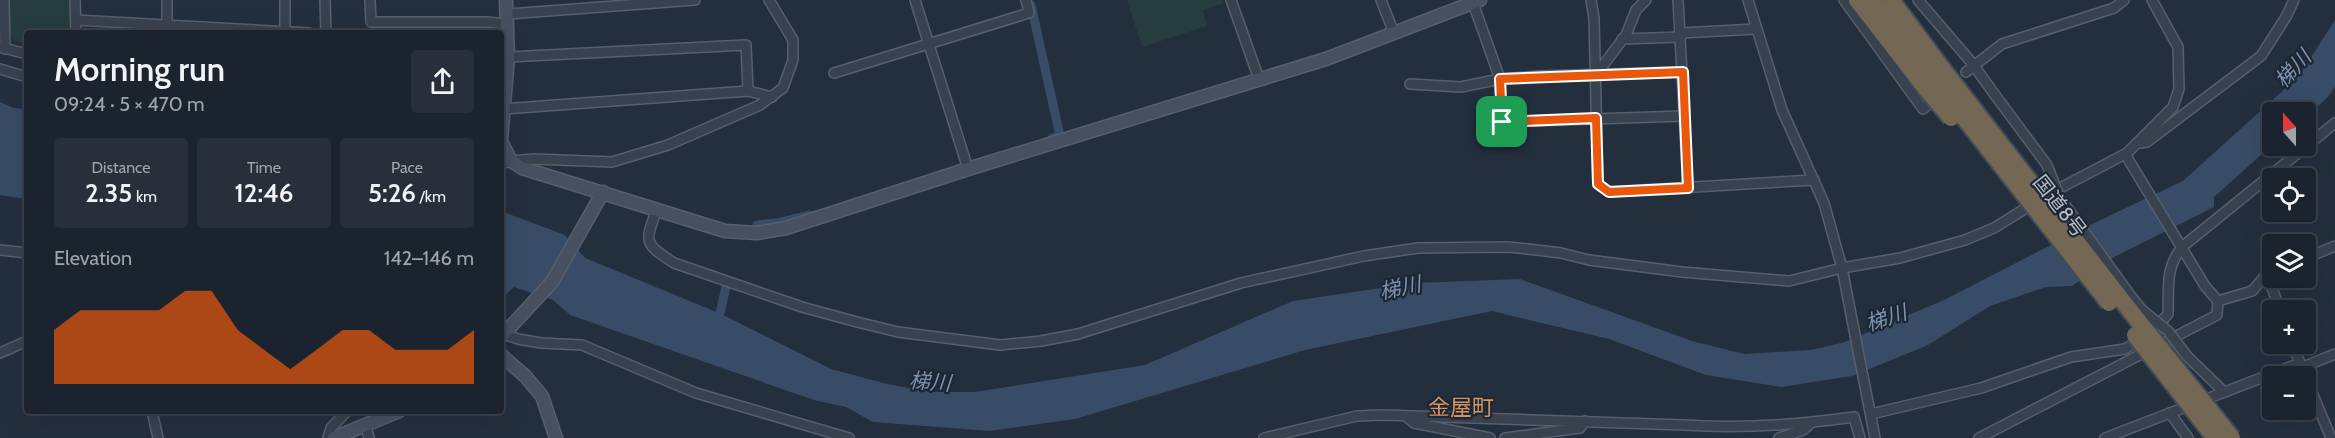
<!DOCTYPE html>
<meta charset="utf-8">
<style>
body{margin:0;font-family:Cabin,"Noto Sans JP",sans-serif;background:#282f3a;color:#f1f3f6;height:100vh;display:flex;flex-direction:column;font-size:22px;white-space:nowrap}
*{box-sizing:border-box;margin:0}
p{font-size:20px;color:#a0a4aa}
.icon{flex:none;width:33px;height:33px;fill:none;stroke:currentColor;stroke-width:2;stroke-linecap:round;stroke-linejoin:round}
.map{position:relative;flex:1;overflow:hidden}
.panel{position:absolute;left:24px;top:30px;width:480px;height:384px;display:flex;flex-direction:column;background:#1b232e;border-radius:6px;box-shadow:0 6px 24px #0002,0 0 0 2px #39404a}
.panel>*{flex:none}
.needle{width:39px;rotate:339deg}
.fabs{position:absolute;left:2262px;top:102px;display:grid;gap:12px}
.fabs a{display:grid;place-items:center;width:54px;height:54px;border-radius:6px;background:#1b232e;box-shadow:0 6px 24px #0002,0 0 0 2px #39404a;font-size:30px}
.pin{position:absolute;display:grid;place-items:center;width:51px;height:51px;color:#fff;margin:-26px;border-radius:12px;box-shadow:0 3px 9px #0006}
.round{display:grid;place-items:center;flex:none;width:63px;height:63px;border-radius:6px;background:#282f3a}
.headline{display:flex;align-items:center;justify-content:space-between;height:102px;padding:0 30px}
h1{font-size:33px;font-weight:600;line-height:45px}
.metrics{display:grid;grid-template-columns:repeat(3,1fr);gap:9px;height:102px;padding:6px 30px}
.metrics div{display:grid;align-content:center;border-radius:6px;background:#282f3a;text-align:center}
.metrics b{font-size:26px;font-weight:600}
.metrics small{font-size:16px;font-weight:400}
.metrics p{font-size:16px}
.chart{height:168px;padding:12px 30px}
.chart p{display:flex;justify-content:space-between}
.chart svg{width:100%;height:108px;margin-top:6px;fill:#ea580c;opacity:.7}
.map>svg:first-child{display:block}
.green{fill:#263c3f}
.water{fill:#394c67}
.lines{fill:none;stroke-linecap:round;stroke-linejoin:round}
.canal{stroke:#394c67;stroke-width:9}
.street-casing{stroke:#565f6c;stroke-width:12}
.secondary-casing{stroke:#565f6c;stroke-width:15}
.highway-casing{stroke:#434c59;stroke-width:20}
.street{stroke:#38414e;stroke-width:9}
.secondary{stroke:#465061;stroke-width:12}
.highway{stroke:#746855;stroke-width:16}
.street-bridge-casing{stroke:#565f6c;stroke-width:12;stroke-linecap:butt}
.highway-bridge-casing{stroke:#434c59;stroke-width:20;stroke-linecap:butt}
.street-bridge{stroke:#38414e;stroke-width:9}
.highway-bridge{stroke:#746855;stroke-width:16}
.route-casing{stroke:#fff;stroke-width:12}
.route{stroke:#ea580c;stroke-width:8}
.labels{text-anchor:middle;stroke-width:4.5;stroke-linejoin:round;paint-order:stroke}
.street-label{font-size:20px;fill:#b4bcc9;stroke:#1d2633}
.water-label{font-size:21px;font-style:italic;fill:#7c92b1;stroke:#1d2633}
.quarter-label{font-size:22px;fill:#d59563;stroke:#1d2633}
</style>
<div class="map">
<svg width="2335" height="438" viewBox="0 0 2335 438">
<rect width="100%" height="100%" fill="#242f3e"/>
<!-- green -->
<g class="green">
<polygon points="10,0 72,0 72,33 27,33 27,44 14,41 10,35"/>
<polygon points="1127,0 1222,0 1224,3 1203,10 1207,26 1142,47"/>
</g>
<!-- water -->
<g class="water">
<polygon points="2335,20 2335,87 2328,97 2306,117 2306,112 2272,112 2272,145 2214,197 2214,207 2114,257 2072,286 2046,287 1990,306 1928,345 1852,376 1781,387 1706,375 1609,339 1492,311 1305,350 1075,419 990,431 873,422 846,407 814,400 570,315 553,300 514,287 501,299 501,211 565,235 585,258 719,313 831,369 887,384 930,392 975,392 1145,365 1293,301 1415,283 1520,279 1692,341 1744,354 1811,350 1845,342 1944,300 2090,225 2183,181 2299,76"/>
<polygon points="0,102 14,108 27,109 27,199 0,195"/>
</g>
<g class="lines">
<!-- canal -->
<g class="canal">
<polyline points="1031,5 1060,136 1052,138"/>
<polyline points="757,225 777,223 809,215"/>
<polyline points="717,326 726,287"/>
</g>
<defs>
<g id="street">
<polyline points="4,0 5,49"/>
<polyline points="75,0 76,33"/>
<polyline points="167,0 167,33"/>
<polyline points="325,0 326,33"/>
<polyline points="370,0 371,22 487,22 505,24"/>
<polyline points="915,0 968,169"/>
<polyline points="1231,0 1259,79"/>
<polyline points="1381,0 1394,33"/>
<polyline points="1591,0 1594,18 1598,184 1609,192 1814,180"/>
<polyline points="1678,0 1688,188"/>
<polyline points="1748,0 1782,110 1824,203 1842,268 1875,438"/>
<polyline points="1844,0 1923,109 1931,102"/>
<polyline points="1918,0 1972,63 1995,95"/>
<polyline points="1473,3 1500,79 1502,122 1684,116"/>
<polyline points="507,14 695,0"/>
<polyline points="76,20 309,33"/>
<polyline points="285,32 285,0"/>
<polyline points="1681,33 1756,29"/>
<polyline points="1622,39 1681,37"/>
<polyline points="0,47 27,54"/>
<polyline points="508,57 746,45 748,91"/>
<polyline points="0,69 27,77"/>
<polyline points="1966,72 2002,44 2114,8 2124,0"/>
<polyline points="834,73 1029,13 1026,0"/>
<polyline points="1595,76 1626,35 1636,10 1646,0"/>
<polyline points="1410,84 1461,87 1500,79 1539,76 1683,72"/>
<polyline points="503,109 748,91 772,97"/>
<polyline points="2141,143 2147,142 2261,56 2286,17 2294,0"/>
<polyline points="2127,153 2128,159 2205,286 2218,301"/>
<polyline points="501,164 511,161 534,159 612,162 668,145 760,105 783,88 793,60 793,40 769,0"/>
<path d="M657,209C645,242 643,243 674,263L802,307L857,322L898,332L1000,345L1041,341L1078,334L1241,283L1364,256L1418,248L1507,247L1528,249L1561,253L1589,260L1682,272L1789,281L1842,268L1900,258L1965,240L1994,228L2047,195L2127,153L2173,107L2179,89L2178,47L2152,0"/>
<polyline points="0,250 27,253"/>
<polyline points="2306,258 2335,246"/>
<polyline points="2267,274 2280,310"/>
<polyline points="2218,301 2252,291 2267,274 2272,272"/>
<polyline points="501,333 518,339 541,343 582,345 696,393 849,438"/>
<polyline points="2292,344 2331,438"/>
<polyline points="0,353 27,341"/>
<polyline points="2187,356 2224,392"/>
<polyline points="2303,367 2335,354"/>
<polyline points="152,411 158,438"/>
<polyline points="2170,413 2188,438"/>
<path d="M1871,414L1981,388L2071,357L2125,349L2153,331L2168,314C2169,288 2165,268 2182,247L2335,123"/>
<polyline points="1407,417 1414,423 1490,438"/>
<polyline points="366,426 369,438"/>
<polyline points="328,438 331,428 347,411"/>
<path d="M1264,438L1357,416L1383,415L1684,425C1742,429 1796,425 1854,417L1860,438"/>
<polyline points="1505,438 1580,428 1585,421"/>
<polyline points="1779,438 1803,430 1811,423"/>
<polyline points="1979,438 2217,315 2218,301"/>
<polyline points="2105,438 2300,363"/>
</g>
<g id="secondary">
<polyline points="506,0 508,57 501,141 511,161 522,168 725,231 757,233 786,228 968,169 1326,59 1480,0"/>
<polyline points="501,337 552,282 603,192"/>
<polyline points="501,355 525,376 542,396 556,438"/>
<polyline points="334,438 399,411"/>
</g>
<g id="highway">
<polyline points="1857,0 1927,90"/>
<polyline points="1872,0 1937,83"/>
<polyline points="1891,0 1947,75"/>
</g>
</defs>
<!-- street casing -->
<use href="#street" class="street-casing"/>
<!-- secondary casing -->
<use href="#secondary" class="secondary-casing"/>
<!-- highway casing -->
<use href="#highway" class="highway-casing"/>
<!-- street -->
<use href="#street" class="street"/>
<!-- secondary -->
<use href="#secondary" class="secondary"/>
<!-- highway -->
<use href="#highway" class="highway"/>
<defs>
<polyline id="street-bridge" points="1995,95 2047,165 2060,198 2130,295 2142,310 2168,331 2187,356"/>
<g id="highway-bridge">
<polyline points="1947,75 2132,313 2232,438"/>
<polyline points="1937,83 2109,303"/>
<polyline points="1927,90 1951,118"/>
<polyline points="2135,335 2215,438"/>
</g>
</defs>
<!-- street-bridge casing -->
<use href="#street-bridge" class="street-bridge-casing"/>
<!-- highway-bridge casing -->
<use href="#highway-bridge" class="highway-bridge-casing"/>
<!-- street-bridge -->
<use href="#street-bridge" class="street-bridge"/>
<!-- highway-bridge -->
<use href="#highway-bridge" class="highway-bridge"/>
</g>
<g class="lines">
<defs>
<polygon id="route" points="1683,72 1688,188 1609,192 1598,184 1596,118 1502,122 1500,79"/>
</defs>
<!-- route casing -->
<use href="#route" class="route-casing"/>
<!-- route -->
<use href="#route" class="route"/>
</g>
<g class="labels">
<!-- street labels -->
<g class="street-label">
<text transform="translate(2060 206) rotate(52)" y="7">国道8号</text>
</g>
<!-- water labels -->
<g class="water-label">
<text transform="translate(2293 69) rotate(-47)" y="7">梯川</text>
<text transform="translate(1400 288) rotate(-12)" y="7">梯川</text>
<text transform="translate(1886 318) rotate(-18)" y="7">梯川</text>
<text transform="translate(930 382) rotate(4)" y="7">梯川</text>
</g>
<!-- quarter labels -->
<g class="quarter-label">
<text x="1461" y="415">金屋町</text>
</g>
</g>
</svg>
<div class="fabs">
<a><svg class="needle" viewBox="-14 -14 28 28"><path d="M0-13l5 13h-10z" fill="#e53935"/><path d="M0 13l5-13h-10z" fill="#a0a4aa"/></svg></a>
<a><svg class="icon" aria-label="locate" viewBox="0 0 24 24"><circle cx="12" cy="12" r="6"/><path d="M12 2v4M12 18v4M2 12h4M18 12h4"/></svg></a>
<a><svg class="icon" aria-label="layers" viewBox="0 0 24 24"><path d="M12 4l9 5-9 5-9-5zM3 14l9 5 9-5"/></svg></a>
<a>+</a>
<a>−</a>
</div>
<div class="pin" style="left:1502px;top:122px;background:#1e9e55"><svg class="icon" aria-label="arrive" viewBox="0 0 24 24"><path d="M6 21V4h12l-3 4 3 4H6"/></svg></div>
<section class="panel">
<div class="headline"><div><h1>Morning run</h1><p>09:24 · 5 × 470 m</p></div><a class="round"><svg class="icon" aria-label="share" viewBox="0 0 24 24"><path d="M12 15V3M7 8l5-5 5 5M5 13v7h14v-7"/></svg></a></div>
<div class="metrics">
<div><p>Distance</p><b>2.35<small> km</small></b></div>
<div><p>Time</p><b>12:46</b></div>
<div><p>Pace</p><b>5:26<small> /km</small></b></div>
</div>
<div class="chart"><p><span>Elevation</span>142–146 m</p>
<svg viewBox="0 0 160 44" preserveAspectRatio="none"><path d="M0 44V22L10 14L20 14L30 14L40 14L50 6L60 6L70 22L80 30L90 38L100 30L110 22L120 22L130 30L140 30L150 30L160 22V44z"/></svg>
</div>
</section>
</div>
